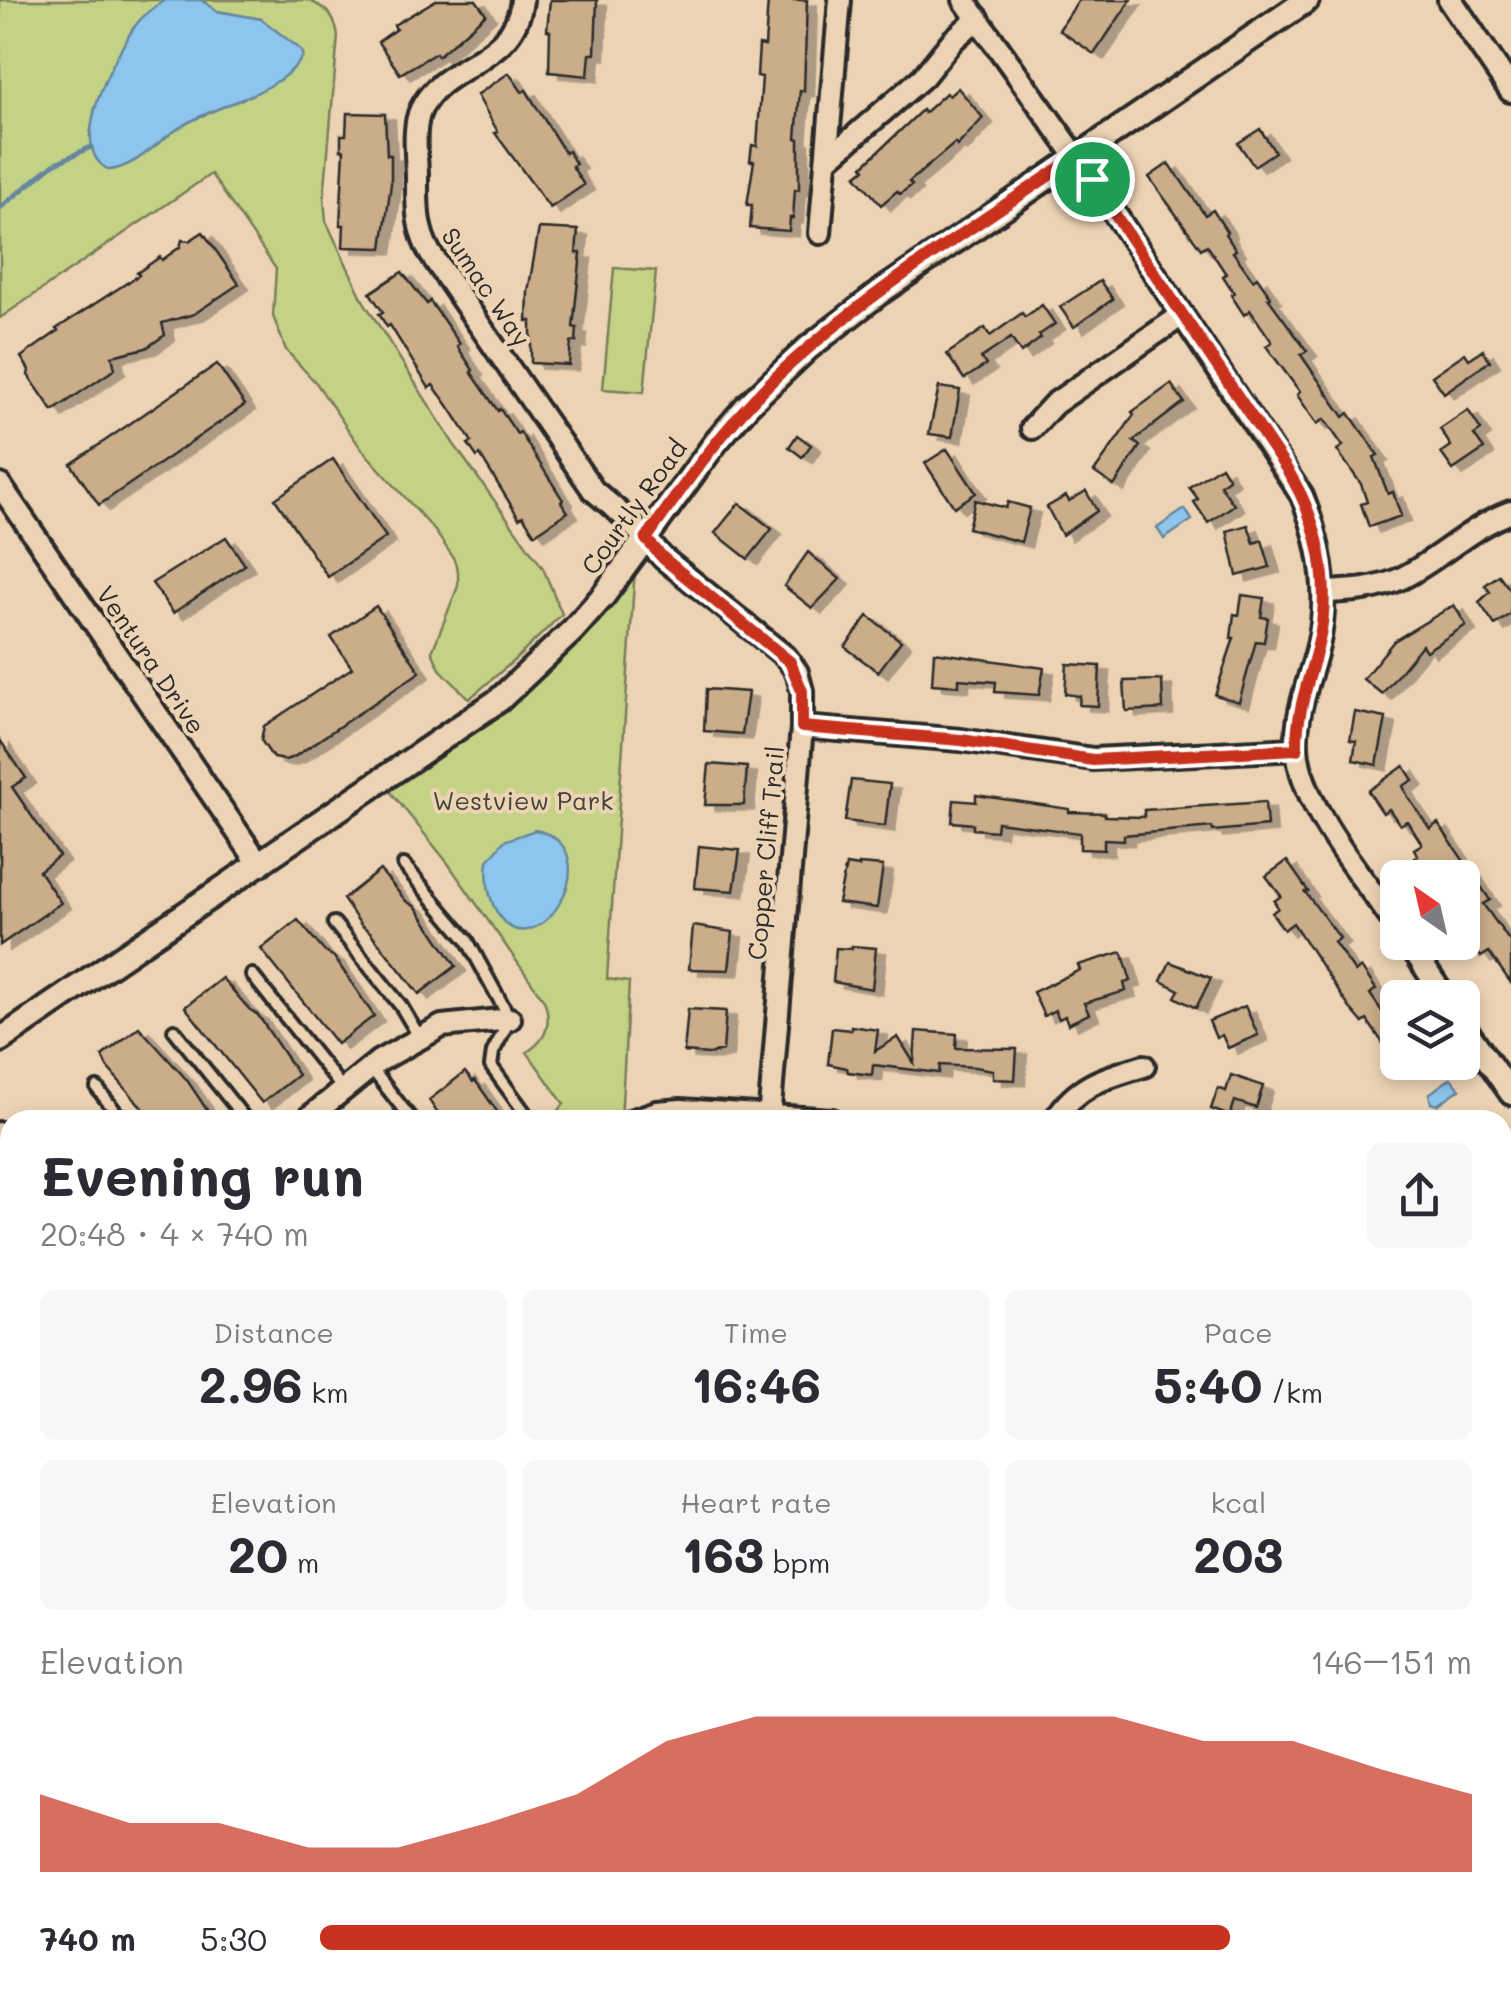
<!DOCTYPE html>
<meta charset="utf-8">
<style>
body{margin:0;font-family:Mali,sans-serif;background:#f7f7f7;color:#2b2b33;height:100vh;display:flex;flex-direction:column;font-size:38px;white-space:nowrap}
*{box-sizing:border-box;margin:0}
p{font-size:32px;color:#7c7c81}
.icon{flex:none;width:55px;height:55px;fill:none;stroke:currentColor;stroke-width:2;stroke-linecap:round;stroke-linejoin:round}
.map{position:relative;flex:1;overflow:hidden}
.panel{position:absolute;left:0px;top:1110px;width:1512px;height:888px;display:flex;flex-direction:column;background:#fff;border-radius:30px 30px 0 0;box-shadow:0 5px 15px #0003}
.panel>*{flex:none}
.needle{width:65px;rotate:326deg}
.fabs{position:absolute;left:1380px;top:860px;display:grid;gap:20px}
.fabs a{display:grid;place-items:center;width:100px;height:100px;border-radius:15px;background:#fff;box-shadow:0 5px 15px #0003;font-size:50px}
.pin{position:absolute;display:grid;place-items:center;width:85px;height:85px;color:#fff;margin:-42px;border:5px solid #fff;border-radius:50%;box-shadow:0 2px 10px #0007}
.round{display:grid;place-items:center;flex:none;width:105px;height:105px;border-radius:15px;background:#f7f7f7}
.headline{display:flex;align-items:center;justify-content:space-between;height:170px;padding:0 40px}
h1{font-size:55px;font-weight:800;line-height:75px}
.stats{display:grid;grid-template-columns:repeat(3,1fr);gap:15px;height:170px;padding:10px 40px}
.stats div{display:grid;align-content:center;border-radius:15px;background:#f7f7f7;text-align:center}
.stats b{font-size:50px;font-weight:800}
.stats small{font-size:28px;font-weight:400}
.stats p{font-size:28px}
.chart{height:280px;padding:20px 40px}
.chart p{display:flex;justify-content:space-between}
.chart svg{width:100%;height:180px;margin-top:10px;fill:#c8321e;opacity:.7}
ul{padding:0 40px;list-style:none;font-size:32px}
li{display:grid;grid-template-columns:160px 120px 1fr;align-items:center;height:75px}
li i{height:25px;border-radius:12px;background:#c8321e}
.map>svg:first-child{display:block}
.green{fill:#c4d286;stroke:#787e58;stroke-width:2.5}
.water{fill:#8ec5ec;stroke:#66879f;stroke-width:2.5}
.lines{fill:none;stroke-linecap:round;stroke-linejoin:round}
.stream{stroke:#66879f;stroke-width:5}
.building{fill:#cbad89;stroke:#2b2b2b;stroke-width:2.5;filter:url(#shadow)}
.service-casing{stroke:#2b2b2b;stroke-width:18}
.minor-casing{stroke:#2b2b2b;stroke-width:28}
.tertiary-casing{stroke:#2b2b2b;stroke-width:30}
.service{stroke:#ecd3b4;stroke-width:10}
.minor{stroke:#ecd3b4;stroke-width:20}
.tertiary{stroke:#ecd3b4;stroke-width:22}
.route-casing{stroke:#fff;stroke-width:20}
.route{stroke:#c8321e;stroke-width:12}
.labels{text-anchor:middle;stroke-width:8;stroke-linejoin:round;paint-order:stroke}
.street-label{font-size:25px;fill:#2b2b2b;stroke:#ecd3b4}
.park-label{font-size:25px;fill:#424439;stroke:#ecd3b4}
</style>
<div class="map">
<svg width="1511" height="1997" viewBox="0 0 1511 1997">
<defs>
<filter id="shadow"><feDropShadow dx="10" dy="5.5" stdDeviation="0" flood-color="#0004"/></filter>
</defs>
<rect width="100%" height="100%" fill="#ecd3b4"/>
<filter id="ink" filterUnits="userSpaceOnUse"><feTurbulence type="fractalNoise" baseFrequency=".01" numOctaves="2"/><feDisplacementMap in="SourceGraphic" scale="20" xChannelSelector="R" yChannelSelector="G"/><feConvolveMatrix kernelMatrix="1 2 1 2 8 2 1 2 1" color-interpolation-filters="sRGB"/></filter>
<g filter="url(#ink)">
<!-- green -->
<g class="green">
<path d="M0,0H165L148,12L132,30L95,108L90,136L109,170C137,167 158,140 182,126C220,103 275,95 303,57V53L261,19L217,11L201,0H308C326,8 335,15 338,36L324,198L326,221L364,302L453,443L543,568L562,614L518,657L469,699L440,669L432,652L458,586V571L453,557L435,531L360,447L317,384L286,350L273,316L276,269L211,174L0,318Z"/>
<polygon points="614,268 656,271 644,392 603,389"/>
<path d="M636,554L607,979L629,982L621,1120H551L564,1104L527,1052C547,1040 552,1022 544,1000L447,862L382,781L499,700Z"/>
<polygon points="0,1639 10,1641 10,1862 0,1846"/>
<polygon points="527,1988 760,1988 762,1997 513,1997"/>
</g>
<!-- water -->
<g class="water">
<path d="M165,0H201L217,11L261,19L300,49L303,57C277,95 219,103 182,126C158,140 137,167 109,170C64,147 115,56 135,26C143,15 154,7 165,0Z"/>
<polygon points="1185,509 1192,520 1164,539 1157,528"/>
<path d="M535,830C616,847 535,975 498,914C488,898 486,879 488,861L504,841Z"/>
<polygon points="1451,1078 1460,1089 1437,1105 1431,1103 1429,1094"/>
<polygon points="1503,1366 1511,1368 1511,1490 1503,1482"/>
</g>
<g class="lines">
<!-- stream -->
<polyline class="stream" points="0,208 54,164 91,147"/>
</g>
<!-- building -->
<g class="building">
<polygon points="436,0 476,0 486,14 438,56 436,53 400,74 378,42 396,29 394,25"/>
<polygon points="550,0 597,0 595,54 590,54 588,76 549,72 550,31 547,30"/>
<polygon points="768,0 807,0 804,91 800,90 796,138 799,139 799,190 795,189 793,218 790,218 789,231 750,228 752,205 747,205 754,161 750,161 752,145 757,146 762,77 757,76 759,45 765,46"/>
<polygon points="1079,0 1131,0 1094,54 1059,30"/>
<polygon points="509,73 522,92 526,90 565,153 568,151 576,164 572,166 584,185 550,208 495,133 498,132 477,95"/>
<polygon points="958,88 983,118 957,146 955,143 909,182 912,185 900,194 897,191 881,205 856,176 865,169 863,166 922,110 924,113 946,93 949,96"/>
<polygon points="347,113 385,114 387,155 391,155 391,184 382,248 343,247 344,225 340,225 344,150 341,150 341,135 346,135"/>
<polygon points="1260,129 1275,152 1254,166 1238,143"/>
<polygon points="1169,163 1205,215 1213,210 1227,232 1225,234 1236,250 1233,252 1253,280 1257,277 1271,297 1268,298 1307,351 1301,355 1344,417 1349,413 1378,455 1374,457 1388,494 1393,492 1401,516 1369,527 1361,504 1367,502 1361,484 1337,450 1343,446 1324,419 1317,424 1297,395 1300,392 1266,346 1272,342 1250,310 1244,315 1231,295 1234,293 1223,276 1226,274 1207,245 1201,249 1149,177"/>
<polygon points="539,228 578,230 576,253 581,253 573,327 577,328 576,342 571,342 569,365 531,363 531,321 527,321 528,292"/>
<polygon points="203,232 239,284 194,314 162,323 165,335 146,348 112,356 115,369 53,411 28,375 29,370 21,357 58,331 56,329 139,275 137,273 160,257 162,260 180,247 182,240 189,241"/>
<polygon points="402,272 427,304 430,301 460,344 457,346 473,370 471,372 498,411 500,409 517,434 520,432 563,500 561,502 568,512 535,534 523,516 519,518 480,455 477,457 468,444 472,442 447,404 433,385 429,388 390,325 387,327 379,314 383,312 370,293"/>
<polygon points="1100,281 1113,299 1074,327 1060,307"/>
<polygon points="1042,305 1055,324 1039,335 1041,338 1021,353 1011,338 981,358 986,365 964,379 947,354 985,328 990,336 1022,313 1025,317"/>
<polygon points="1483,350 1490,361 1444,393 1432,376 1465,353 1469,359"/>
<polygon points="217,364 245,405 99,505 71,464"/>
<polygon points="1171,384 1184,402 1133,441 1140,446 1114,486 1094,472 1134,415 1132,412"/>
<polygon points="939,387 960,390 952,437 929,434"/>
<polygon points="1468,410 1481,430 1474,435 1484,449 1453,470 1441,453 1451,446 1440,429"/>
<polygon points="797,435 811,445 802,457 789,447"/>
<polygon points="947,449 976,493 954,507 925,463"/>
<polygon points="333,459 386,537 328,577 275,499"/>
<polygon points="1221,466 1229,479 1220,485 1234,505 1208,523 1194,502 1198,499 1189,487"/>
<polygon points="1086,491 1097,511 1062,535 1047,507 1066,496 1069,501"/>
<polygon points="975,500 1006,508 1008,502 1030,508 1021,542 968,528"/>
<polygon points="739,503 772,529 748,559 715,533"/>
<polygon points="1248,525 1254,543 1262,540 1270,567 1237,576 1227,531"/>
<polygon points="226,537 245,565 173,613 152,583"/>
<polygon points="808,552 840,579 812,608 784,586"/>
<polygon points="1499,575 1511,591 1511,614 1495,625 1479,602 1490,592 1485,585"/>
<polygon points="1242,595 1264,598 1261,617 1268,618 1264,642 1256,641 1239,702 1215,695 1234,638 1231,638 1234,614 1239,615"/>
<polygon points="1454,605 1466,625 1426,651 1422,645 1382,694 1363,679 1394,641"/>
<polygon points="376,606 420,672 294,757 285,760 273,758 261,740 264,726 352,668 331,637"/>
<polygon points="868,616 901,641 878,672 845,647"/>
<polygon points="934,652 1044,668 1039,695 995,692 996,682 959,679 959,686 932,684"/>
<polygon points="1067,664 1100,666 1098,706 1079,705 1080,696 1065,694"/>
<polygon points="1162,680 1163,709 1126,711 1124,681"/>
<polygon points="706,689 748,692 742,734 704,731"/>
<polygon points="1355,712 1386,718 1377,765 1353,760 1356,741 1350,740"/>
<polygon points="0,740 26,778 12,787 59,856 39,871 61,903 0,945"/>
<polygon points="709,764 747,767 744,805 705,805"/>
<polygon points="1404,766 1413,780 1403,786 1408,797 1430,829 1438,823 1490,900 1483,904 1511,943 1511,983 1489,952 1481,957 1462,930 1462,878 1427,878 1414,859 1418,856 1414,849 1422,844 1407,821 1400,825 1389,809 1383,813 1368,791"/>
<polygon points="851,780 890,784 885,826 845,821"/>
<polygon points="976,795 1069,809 1069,812 1105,813 1105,816 1144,817 1144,810 1265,802 1267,826 1213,831 1212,827 1124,835 1124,840 1104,839 1104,850 1080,849 1080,833 997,822 996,831 973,829 973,824 952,822 954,800 976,802"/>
<polygon points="699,846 740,850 734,891 695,888"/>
<polygon points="1287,861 1308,891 1305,892 1340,938 1334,942 1355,972 1361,967 1376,989 1370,994 1390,1023 1398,1018 1398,1065 1367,1020 1363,1023 1349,1007 1293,923 1284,930 1272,913 1278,908 1274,901 1281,896 1266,876"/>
<polygon points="859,864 883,866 877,908 838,903 846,865 859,867"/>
<polygon points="380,870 406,901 416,907 456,966 419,994 370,932 361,925 343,899"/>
<polygon points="298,920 324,951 334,957 374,1016 337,1044 261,949"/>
<polygon points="693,926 733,932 729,970 689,969"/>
<polygon points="852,946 876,948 872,989 833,982 836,948 852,949"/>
<polygon points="1122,952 1131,981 1124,983 1126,991 1084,1003 1089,1014 1068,1024 1065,1016 1059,1019 1055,1010 1044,1016 1033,992 1080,970 1078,965"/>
<polygon points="1170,962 1211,978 1196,1008 1175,997 1179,990 1161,981"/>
<polygon points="222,978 249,1009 258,1015 298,1075 262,1103 185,1007"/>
<polygon points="1245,1006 1258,1035 1228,1048 1222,1035 1216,1038 1209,1021"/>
<polygon points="688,1009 726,1011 723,1051 709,1054 684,1052"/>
<polygon points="851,1026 878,1030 875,1051 898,1037 914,1063 916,1031 957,1034 956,1048 1017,1049 1015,1080 993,1079 993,1070 975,1067 940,1065 939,1073 873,1065 872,1075 848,1072 847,1068 828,1064 832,1028 851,1030"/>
<polygon points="139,1027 187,1080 209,1113 201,1120 153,1120 107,1067 102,1056"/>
<polygon points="465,1072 473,1082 475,1080 503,1120 442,1120 429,1100"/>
<polygon points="1231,1075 1263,1086 1256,1108 1235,1101 1230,1116 1211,1109 1218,1088 1226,1091"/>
</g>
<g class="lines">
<defs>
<g id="service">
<polyline points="404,865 467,940 510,1019 493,1052 491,1066 528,1117"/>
<polyline points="334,923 401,1006 420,1038"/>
<polyline points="252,975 343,1089"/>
<polyline points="174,1030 246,1120"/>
<polyline points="371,1068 412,1120"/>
<polyline points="97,1088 122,1120"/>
<polyline points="228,1988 233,1997"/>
<polyline points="336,1988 341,1997"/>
<polyline points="449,1988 453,1997"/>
</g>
<g id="minor">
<path d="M522,0C515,64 443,62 421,109C412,128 417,158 417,178C417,205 416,229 430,253L593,490L627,519L663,558L786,657L797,672L802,691V727L769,1120"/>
<path d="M964,0L1092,179L1302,496C1321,544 1330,595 1318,646C1309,683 1292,719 1298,757C1307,814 1365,880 1398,928"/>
<polyline points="828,159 923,77 952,41 978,18"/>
<polyline points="820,233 840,0"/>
<polyline points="1032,428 1054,404 1182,315"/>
<polyline points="0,485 260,865"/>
<path d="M1324,592C1350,591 1377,590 1402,578C1440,559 1470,527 1511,512"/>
<polyline points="802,727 961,740 1093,759 1297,749"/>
<polyline points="1408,942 1445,998"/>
<polyline points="1462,1023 1511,1094"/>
<polyline points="306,1120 379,1061 442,1026 510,1019"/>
<polyline points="633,1120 657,1112 681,1110 832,1120"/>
<path d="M1055,1120C1076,1085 1106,1077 1144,1066"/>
<polyline points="0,1133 10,1137"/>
<polyline points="1502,1172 1511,1166"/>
<polyline points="0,1350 10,1343"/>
<polyline points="1502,1977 1511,1993"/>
<polyline points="950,1997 951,1988"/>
</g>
<g id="tertiary">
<polyline points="1450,0 1511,90"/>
<polyline points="0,1040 499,700 573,630 604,595 716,442 747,406 808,348 879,293 1307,0"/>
<polyline points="0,1846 10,1862"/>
<polyline points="1502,1944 1511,1940"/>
<polyline points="95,1988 102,1997"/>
<polyline points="1404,1997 1419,1988"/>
</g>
</defs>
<!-- service casing -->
<use href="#service" class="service-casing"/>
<!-- minor casing -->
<use href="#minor" class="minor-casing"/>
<!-- tertiary casing -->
<use href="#tertiary" class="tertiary-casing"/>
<!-- service -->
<use href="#service" class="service"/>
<!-- minor -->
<use href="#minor" class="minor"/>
<!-- tertiary -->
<use href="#tertiary" class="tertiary"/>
</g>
</g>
<g class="lines" filter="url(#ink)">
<defs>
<path id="route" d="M1076,157L1286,468C1320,521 1333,588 1317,649C1308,683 1296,714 1297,749L1093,760L961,740L802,727V691L790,662L663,558L646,539C685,483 725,426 775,378C865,293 975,227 1076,157Z"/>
</defs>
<!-- route casing -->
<use href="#route" class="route-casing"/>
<!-- route -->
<use href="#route" class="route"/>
</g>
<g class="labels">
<!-- street labels -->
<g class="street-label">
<text transform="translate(486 287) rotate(56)" y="9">Sumac Way</text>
<text transform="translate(634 507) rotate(-54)" y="9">Courtly Road</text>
<text transform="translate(151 660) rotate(56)" y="9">Ventura Drive</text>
<text transform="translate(766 853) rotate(-85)" y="9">Copper Cliff Trail</text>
</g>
<!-- park labels -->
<g class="park-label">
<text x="523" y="810">Westview Park</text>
</g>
</g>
</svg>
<div class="fabs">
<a><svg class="needle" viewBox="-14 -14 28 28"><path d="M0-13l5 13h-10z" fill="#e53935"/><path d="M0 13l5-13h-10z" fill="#7c7c81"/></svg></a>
<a><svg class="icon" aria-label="layers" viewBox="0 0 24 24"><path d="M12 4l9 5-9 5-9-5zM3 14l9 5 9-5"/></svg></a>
</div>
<div class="pin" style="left:1092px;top:179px;background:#1e9e55"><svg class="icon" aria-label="arrive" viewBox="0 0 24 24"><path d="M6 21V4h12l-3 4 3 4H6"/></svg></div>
<section class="panel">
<div class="headline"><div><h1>Evening run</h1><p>20:48 · 4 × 740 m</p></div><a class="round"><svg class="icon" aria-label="share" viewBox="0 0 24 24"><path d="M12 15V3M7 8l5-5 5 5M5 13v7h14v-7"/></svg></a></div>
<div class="stats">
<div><p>Distance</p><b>2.96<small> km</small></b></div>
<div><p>Time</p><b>16:46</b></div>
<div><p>Pace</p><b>5:40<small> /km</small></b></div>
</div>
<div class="stats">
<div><p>Elevation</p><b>20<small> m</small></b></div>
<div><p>Heart rate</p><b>163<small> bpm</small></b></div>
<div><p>kcal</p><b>203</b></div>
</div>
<div class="chart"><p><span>Elevation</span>146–151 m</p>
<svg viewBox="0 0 160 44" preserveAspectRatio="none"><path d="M0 44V25L10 32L20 32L30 38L40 38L50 32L60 25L70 12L80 6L90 6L100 6L110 6L120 6L130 12L140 12L150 19L160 25V44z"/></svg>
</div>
<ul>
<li><b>740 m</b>5:30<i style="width:79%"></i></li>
</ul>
</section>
</div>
